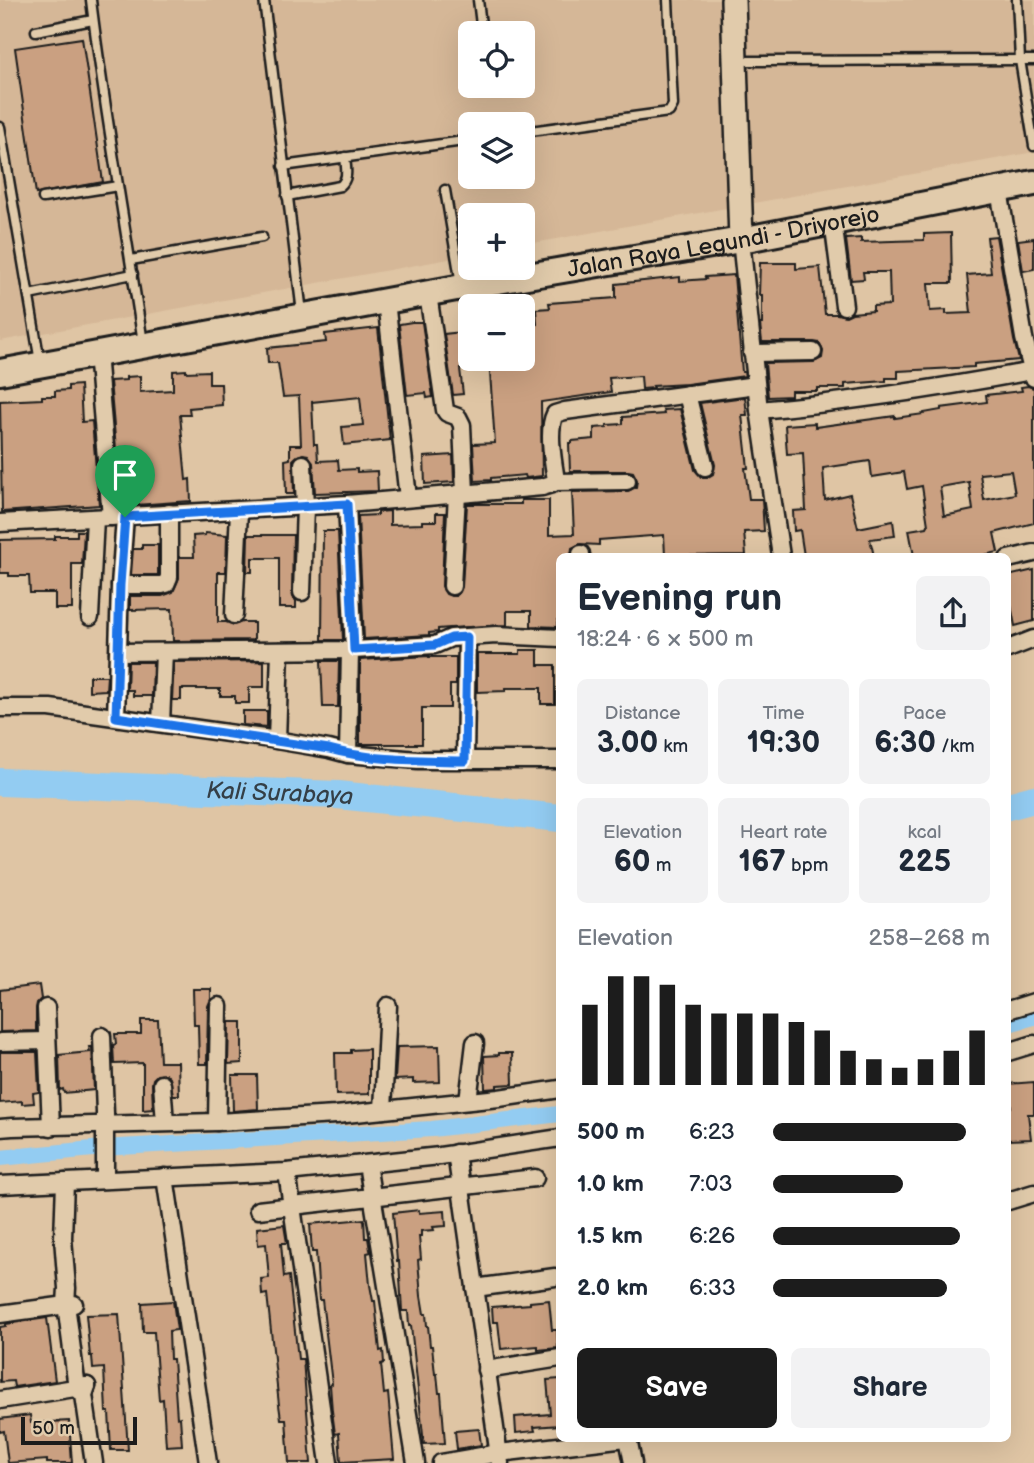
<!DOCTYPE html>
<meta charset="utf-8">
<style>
body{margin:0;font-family:"Balsamiq Sans",sans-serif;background:#f2f2f3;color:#1f2937;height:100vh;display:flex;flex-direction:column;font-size:26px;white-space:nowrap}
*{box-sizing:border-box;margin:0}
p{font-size:23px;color:#747a83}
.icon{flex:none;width:38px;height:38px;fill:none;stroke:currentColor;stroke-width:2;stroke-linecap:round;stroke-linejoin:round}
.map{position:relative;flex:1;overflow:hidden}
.sheet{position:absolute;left:556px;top:553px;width:455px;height:889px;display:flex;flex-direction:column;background:#fff;border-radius:10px;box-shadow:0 7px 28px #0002}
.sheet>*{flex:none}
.tools{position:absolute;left:458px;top:21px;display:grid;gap:14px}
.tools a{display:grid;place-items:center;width:77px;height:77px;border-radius:10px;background:#fff;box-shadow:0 7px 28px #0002;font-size:35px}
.scale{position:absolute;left:21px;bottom:18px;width:116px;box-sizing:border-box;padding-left:7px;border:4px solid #1c1c1c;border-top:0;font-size:19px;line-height:24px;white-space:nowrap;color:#1c1c1c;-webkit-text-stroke:5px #e1cbab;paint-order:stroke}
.pin{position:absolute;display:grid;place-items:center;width:60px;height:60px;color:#fff;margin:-72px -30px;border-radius:50% 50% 50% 0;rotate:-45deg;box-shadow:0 0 7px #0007}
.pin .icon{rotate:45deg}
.round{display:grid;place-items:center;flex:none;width:74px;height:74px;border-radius:10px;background:#f2f2f3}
.summary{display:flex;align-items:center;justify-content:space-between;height:119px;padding:0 21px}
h1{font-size:38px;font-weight:600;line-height:52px}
.figures{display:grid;grid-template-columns:repeat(3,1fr);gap:10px;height:119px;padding:7px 21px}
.figures div{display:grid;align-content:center;border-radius:10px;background:#f2f2f3;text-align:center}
.figures b{font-size:30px;font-weight:600}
.figures small{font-size:19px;font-weight:400}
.figures p{font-size:19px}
.chart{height:196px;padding:14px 21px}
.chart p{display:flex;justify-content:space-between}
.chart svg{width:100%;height:126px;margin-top:7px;stroke:#1c1c1c;stroke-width:6}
.button{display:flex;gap:14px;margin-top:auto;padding:14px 21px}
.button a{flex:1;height:80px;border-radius:10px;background:#1c1c1c;color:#fff;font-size:28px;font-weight:600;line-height:80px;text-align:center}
.button a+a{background:#f2f2f3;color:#1f2937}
ul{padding:0 21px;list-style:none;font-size:23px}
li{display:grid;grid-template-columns:112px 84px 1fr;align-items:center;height:52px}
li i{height:18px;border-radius:9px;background:#1c1c1c}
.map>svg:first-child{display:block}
.built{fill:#d5b797;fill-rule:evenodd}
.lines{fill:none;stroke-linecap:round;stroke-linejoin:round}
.canal{stroke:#93ccf2;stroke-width:16}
.river{stroke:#93ccf2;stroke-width:28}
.building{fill:#caa081;stroke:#1c1c1c;stroke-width:2;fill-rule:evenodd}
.lane-casing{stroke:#1c1c1c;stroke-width:13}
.street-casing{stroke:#1c1c1c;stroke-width:21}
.secondary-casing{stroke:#1c1c1c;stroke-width:28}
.primary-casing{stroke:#1c1c1c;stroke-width:30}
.lane{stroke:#e1cbab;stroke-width:8}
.street{stroke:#e1cbab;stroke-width:16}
.secondary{stroke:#e1cbab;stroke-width:23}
.primary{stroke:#e1cbab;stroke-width:24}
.route-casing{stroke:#fff;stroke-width:14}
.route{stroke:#1a73e8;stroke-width:9}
.labels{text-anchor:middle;stroke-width:6;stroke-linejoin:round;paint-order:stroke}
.street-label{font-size:23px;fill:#1c1c1c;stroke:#e1cbab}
.water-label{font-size:24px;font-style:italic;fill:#343f47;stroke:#e1cbab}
</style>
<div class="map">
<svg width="1034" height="1463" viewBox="0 0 1034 1463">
<rect width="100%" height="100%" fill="#dfc5a4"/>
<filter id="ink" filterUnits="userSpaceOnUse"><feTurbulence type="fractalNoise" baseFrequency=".0143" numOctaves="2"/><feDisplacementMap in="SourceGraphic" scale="14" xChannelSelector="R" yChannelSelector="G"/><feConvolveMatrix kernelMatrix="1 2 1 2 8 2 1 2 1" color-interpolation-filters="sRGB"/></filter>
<g filter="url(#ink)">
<!-- built -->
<path class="built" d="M0,0H1034V152L523,245V215H471V255L0,341ZM471,33H523V86H471ZM471,124H523V177H471Z"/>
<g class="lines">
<!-- canal -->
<g class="canal">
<polyline points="1008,1024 1034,1017"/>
<polyline points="0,1158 103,1148 432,1129 560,1114"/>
</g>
<!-- river -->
<g class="river">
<path id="s1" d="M0,782L338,795L560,818"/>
<polyline points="1008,806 1034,799"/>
</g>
</g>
<!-- building -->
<g class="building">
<polygon points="82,38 103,182 36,194 15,48"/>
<polygon points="951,233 952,283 928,283 930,311 946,310 946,314 971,313 967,275 991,273 987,237 996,236 1014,340 1019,360 974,364 974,367 898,371 898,378 886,378 886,381 845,384 845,388 817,388 817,391 791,391 791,396 768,397 765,363 814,362 822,358 823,351 819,343 814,342 762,342 760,324 762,324 762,295 759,295 760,263 796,263 796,269 820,267 825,314 837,314 846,316 852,313 873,311 873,306 890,305 889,272 863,272 864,279 851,280 846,239 861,238 861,242 924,240 924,234"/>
<polygon points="1034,238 1034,269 1023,271 1018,240"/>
<polygon points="734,275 742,372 744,372 745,376 687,384 653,386 654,388 642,389 641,376 609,378 611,392 541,402 542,476 526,478 525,475 491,478 491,480 475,481 473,444 495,443 489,359 523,359 523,325 537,324 536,309 550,308 549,303 616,298 616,284 680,277 680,281 706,279 705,277"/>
<polygon points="412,322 422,322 433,397 427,398 426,393 407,395 399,325 400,324"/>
<polygon points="378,328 390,440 344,445 342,427 363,425 360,397 312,402 314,444 317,444 318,461 338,460 339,470 357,469 357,472 377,471 378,491 315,493 313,463 308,455 303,454 297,456 293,460 294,494 286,494 285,460 290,459 290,445 301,445 299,396 283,397 278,363 268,363 267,348 326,342 325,334"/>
<polygon points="471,331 471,368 460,369 463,394 453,395 444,334"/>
<polygon points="186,370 186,372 209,371 209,384 221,384 222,405 189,408 190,415 180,415 186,480 190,479 191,501 121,506 110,381 126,380 126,377 140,376 140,392 173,390 173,371"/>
<polygon points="80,385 82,422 92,421 99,505 2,512 0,401 42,399 42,396 55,396 55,391 68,390 68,386"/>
<path d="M1028,386L1034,388V523L994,533L998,552L979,556H914L909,530L927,527L928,525L922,486L907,489L904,472L872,477L870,461L823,468L825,500L850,494L858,528L893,521L895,536L870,539L874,556H804L800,530L794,531L793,511L806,510L803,453L787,454L785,425L815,423V427L895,416V418L924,414V413L941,410V408L987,402L986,395L1022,391L1021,387ZM1011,471L1015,494L984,500L980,474ZM969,482L973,510L944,516L940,487Z"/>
<polygon points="745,397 747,415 742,415 748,468 745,468 749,499 762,499 764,531 744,532 746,555 665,556 664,535 599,540 599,545 580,544 572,548 571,556 560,556 560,574 556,574 556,599 558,599 558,627 531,626 531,611 507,611 507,625 450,628 438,629 438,632 429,633 429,635 364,639 358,516 378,515 378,512 390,511 390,525 422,524 422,521 436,521 436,513 445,513 442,586 446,594 451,596 456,596 460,592 462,587 467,504 521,504 521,500 549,500 549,535 574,534 572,492 628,491 636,487 637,480 633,472 628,471 570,471 569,443 572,443 572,441 594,439 594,428 607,427 607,425 623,424 623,417 664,414 663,410 680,409 695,470 701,477 708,477 713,474 715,465 700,403"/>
<polygon points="453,455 454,482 425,484 424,457"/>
<polygon points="77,531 84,531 82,564 72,564 72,609 55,609 55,593 30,593 29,576 9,576 9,573 0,573 0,540 55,539 55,536 77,536"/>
<polygon points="323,531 338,531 343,640 322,640"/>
<polygon points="205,533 227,535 226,572 218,572 218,622 226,622 234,625 242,622 252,622 252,623 254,623 254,640 173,641 172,609 130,610 130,596 162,596 173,592 179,578 179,557 194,557 193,536 205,535"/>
<polygon points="248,535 293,535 292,592 293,597 296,601 296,608 279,608 279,558 252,558 252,572 247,572"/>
<polygon points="142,545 158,545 158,575 131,575 133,549 142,549"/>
<polygon points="1034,570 1034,621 1015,626 1008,590 1008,576"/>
<polygon points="520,650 538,650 538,665 555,665 555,704 541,704 541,688 506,688 506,691 477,692 477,654 520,654"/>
<polygon points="429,656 429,657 456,657 456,685 450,685 450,708 422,708 422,744 360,744 360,660"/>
<polygon points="264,661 264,687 249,687 249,703 235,703 235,696 220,696 220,689 181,689 181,700 172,700 174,662"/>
<polygon points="321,661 339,661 338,707 323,707"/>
<polygon points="128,662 153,662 152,696 133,696 133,690 127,690"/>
<polygon points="89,676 107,676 106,690 89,691"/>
<polygon points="243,711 267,711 267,727 243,725"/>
<polygon points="39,985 41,999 37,1003 36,1008 36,1031 0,1032 0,990"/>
<polygon points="193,989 211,989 211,999 208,1006 207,1064 199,1064 198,1025 194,1025"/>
<polygon points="141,1020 158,1020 160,1062 178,1062 179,1095 173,1095 170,1078 166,1074 157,1075 153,1079 152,1084 153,1109 143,1110 143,1063 114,1064 113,1045 116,1044 115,1034 141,1034"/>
<polygon points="229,1022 242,1022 242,1063 228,1064"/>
<polygon points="439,1046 440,1082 413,1083 413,1079 395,1080 397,1047"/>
<polygon points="89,1047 92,1047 94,1090 64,1093 63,1089 60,1090 59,1055 90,1052"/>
<polygon points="369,1049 369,1094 336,1095 335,1053 351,1053 351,1050"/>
<polygon points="0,1052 37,1052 39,1092 33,1093 34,1103 22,1104 22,1101 0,1103"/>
<polygon points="499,1053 512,1053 513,1084 497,1085 497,1088 485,1089 484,1056 499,1055"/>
<polygon points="232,1075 257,1075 258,1109 233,1111"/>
<polygon points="1034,1082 1034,1114 1028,1114 1031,1139 1008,1140 1008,1108 1011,1107 1008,1084"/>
<polygon points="419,1210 419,1213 445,1211 446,1226 433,1227 434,1230 421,1231 421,1236 419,1236 421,1259 418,1260 421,1296 424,1314 426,1314 427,1326 428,1326 430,1346 432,1346 435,1374 437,1374 439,1393 441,1393 445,1443 424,1444 411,1326 409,1326 408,1311 402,1311 399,1261 397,1261 393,1213"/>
<polygon points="364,1219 365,1238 368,1238 370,1250 371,1252 367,1253 370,1285 373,1301 375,1301 380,1351 383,1350 384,1363 381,1364 384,1394 388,1393 394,1459 341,1462 339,1433 335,1434 332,1411 330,1385 332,1384 322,1300 319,1300 316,1252 312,1252 310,1224"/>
<polygon points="284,1225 287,1243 281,1243 284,1277 289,1276 298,1359 303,1359 311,1463 289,1463 286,1419 281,1419 279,1405 267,1294 262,1295 261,1279 269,1278 266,1244 258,1245 257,1228"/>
<polygon points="549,1300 552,1330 557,1330 558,1348 538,1350 538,1346 501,1349 498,1322 493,1322 492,1307 530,1304 530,1302"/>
<polygon points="173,1301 177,1330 169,1331 170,1359 173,1359 177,1418 180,1417 182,1445 166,1446 163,1399 159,1400 154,1332 143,1332 142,1303"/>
<polygon points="119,1314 128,1450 111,1450 109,1412 106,1412 104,1368 93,1369 92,1356 90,1356 86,1315"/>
<polygon points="47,1318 55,1381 14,1387 13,1381 0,1382 0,1327 6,1326 6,1324"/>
<polygon points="560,1379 560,1425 534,1427 535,1431 516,1433 515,1417 550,1414 547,1380"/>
<polygon points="30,1415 31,1423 69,1421 72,1463 47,1463 47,1460 8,1463 4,1431 0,1432 0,1419"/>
<polygon points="479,1429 481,1445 457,1449 455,1431"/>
</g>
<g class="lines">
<defs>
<g id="lane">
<path d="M91,0C105,115 126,229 143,343"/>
<polyline points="264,0 302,313"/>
<polyline points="478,0 482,33"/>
<polyline points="1017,0 1020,60 1034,146"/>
<polyline points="36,31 93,20"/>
<polyline points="748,61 1034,60"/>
<polyline points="0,127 40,362"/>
<polyline points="523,132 669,112 673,105 668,0"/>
<polyline points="283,166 471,140"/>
<polyline points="445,190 461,284"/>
<path d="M287,196L340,186C349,179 346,168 345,157"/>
<polyline points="43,198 118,186"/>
<polyline points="131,260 262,237"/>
<polyline points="29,295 133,274"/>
</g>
<g id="street">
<polyline points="999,190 1024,338 1034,378"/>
<polyline points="833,221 844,306"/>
<polyline points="741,240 759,410 781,556"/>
<polyline points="428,294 445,410 447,413 458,417 462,425 465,493"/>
<polyline points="386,301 408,498"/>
<polyline points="97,353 111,517"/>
<polyline points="752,353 813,352"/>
<polyline points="687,394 705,467"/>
<path d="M759,410C851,402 941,388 1032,371"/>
<polyline points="554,482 627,481"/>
<polyline points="347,504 354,650"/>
<polyline points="125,517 120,585 162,585 166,584 169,577 169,513"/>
<path d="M0,523L347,504L542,487L552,484L556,480C553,461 547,430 555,414L565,411L756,385"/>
<polyline points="581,556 581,554"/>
<polyline points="1008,559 1034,553"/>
<polyline points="452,586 457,494"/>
<polyline points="302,592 305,507 303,464"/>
<polyline points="234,615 239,511"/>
<polyline points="90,617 95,518"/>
<polyline points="1008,649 1034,639"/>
<polyline points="118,652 354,650 435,645 451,638 496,635 560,638"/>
<polyline points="0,708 50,708 264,738 329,749 348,754 418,760 560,760"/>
<polyline points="116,717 120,585"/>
<polyline points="161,723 164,652"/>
<polyline points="277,740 280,651"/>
<polyline points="348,754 350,650"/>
<polyline points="465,760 467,637"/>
<polyline points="46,1008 51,1127"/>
<polyline points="1008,1010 1034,1002"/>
<polyline points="102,1036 105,1113 105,1179"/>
<polyline points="0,1042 47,1041"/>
<polyline points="1008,1052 1034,1044"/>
<polyline points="162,1084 165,1122"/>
<polyline points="468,1101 475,1043"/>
<polyline points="383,1110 388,1006"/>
<polyline points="217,1122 219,1006"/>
<polyline points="0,1128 12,1127 217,1122 336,1115 499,1098 560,1089"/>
<polyline points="456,1153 500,1463"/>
<polyline points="367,1164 416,1463"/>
<polyline points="287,1172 329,1463"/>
<polyline points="165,1177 208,1463"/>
<polyline points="65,1182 63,1238 67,1288 66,1304 77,1388 84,1395"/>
<polyline points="0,1185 287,1172 440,1156 560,1138"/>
<polyline points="1008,1201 1034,1193"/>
<polyline points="258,1210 535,1178"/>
<polyline points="475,1288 555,1277"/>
<polyline points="0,1314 74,1304"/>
<polyline points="486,1370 560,1358"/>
<polyline points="87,1386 84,1395 94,1463"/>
<polyline points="0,1400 87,1386"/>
<polyline points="628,1438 633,1463"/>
<polyline points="441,1463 499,1453 626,1438"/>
</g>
<polyline id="secondary" points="733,0 741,240"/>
<g id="primary">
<path id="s2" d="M0,372L462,287L741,240L1034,183"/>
</g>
</defs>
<!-- lane casing -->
<use href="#lane" class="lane-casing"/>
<!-- street casing -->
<use href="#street" class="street-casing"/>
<!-- secondary casing -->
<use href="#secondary" class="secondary-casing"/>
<!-- primary casing -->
<use href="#primary" class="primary-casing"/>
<!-- lane -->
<use href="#lane" class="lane"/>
<!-- street -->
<use href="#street" class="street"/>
<!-- secondary -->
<use href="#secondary" class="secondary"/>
<!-- primary -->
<use href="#primary" class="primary"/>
</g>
</g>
<g class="lines" filter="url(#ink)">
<defs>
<path id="route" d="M347,504L354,650L435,645L451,638L467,637L465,761C420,760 372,761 329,749L116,717L120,585L125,517Z"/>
</defs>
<!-- route casing -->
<use href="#route" class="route-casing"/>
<!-- route -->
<use href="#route" class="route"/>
</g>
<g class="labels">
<!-- street labels -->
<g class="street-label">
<text dy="8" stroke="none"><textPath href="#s2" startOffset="735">Jalan Raya Legundi - Driyorejo</textPath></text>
</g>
<!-- water labels -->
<g class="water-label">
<text dy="8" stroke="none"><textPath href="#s1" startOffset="280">Kali Surabaya</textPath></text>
</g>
</g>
</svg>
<div class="tools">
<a><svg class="icon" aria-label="locate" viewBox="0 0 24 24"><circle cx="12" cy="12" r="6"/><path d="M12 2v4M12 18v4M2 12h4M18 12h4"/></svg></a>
<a><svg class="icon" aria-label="layers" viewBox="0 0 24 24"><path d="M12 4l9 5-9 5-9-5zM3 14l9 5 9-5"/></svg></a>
<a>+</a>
<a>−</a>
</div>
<div class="scale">50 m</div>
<div class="pin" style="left:125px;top:517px;background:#1e9e55"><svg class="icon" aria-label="arrive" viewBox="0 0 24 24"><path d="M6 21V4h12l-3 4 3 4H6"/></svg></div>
<section class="sheet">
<div class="summary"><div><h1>Evening run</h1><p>18:24 · 6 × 500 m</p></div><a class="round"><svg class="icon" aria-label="share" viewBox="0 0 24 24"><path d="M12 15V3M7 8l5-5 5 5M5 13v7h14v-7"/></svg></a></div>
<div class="figures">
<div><p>Distance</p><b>3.00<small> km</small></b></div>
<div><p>Time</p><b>19:30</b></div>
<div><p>Pace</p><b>6:30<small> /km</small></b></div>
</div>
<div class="figures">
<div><p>Elevation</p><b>60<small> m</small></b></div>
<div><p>Heart rate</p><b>167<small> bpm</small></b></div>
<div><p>kcal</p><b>225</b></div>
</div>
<div class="chart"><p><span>Elevation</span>258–268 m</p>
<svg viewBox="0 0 160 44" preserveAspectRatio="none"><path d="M5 44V16M15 44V6M25 44V6M35 44V9M45 44V16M55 44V19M65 44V19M75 44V19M85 44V22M95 44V25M105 44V32M115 44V35M125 44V38M135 44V35M145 44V32M155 44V25"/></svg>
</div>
<ul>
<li><b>500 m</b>6:23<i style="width:89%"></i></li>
<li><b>1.0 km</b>7:03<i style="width:60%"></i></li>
<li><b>1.5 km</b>6:26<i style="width:86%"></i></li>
<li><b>2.0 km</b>6:33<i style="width:80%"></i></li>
</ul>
<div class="button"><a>Save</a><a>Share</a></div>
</section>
</div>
